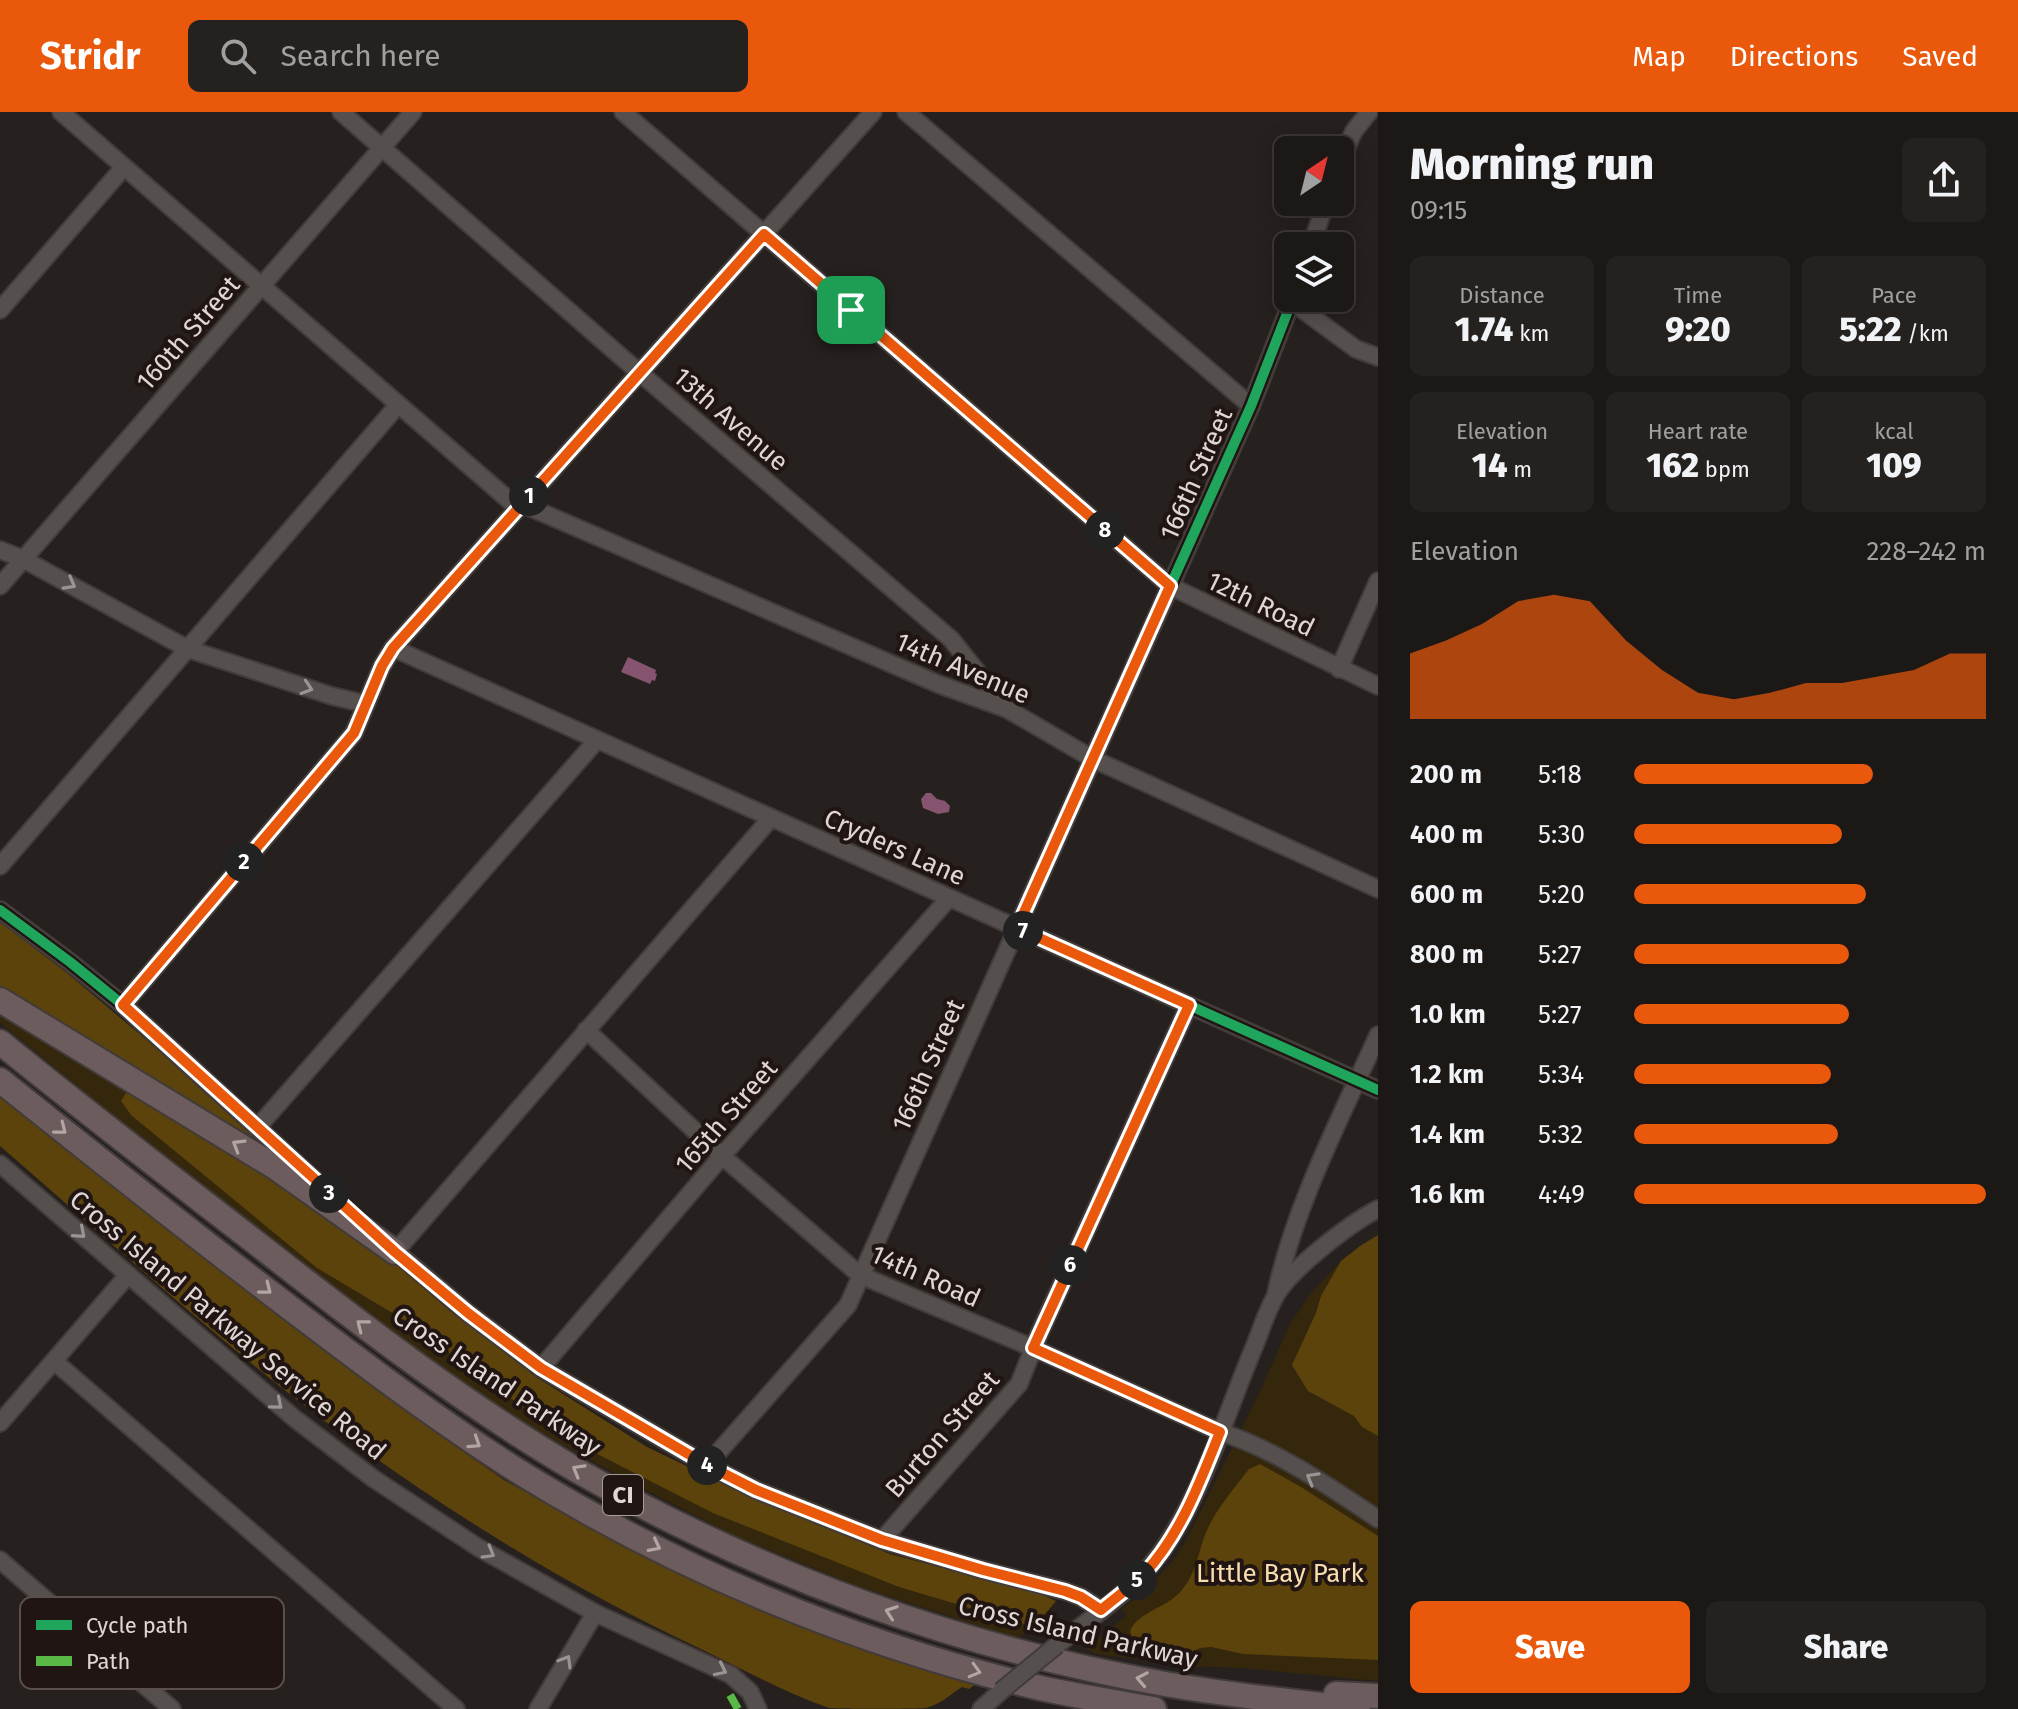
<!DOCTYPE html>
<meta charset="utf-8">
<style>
body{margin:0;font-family:"Fira Sans",sans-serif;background:#25211f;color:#f1f3f6;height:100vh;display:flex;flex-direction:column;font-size:30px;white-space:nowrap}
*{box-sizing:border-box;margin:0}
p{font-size:26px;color:#a0a0a1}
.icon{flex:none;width:44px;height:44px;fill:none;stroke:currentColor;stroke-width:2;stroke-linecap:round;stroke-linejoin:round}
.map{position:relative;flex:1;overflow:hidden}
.panel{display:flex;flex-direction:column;background:#1c1816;width:640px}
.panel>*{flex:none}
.needle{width:52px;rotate:35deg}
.controls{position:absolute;left:1274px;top:24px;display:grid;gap:16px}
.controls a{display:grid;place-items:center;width:80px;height:80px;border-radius:12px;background:#1c1816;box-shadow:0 4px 20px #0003,0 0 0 2px #3a3735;font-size:40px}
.pin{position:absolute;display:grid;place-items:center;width:68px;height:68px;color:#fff;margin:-34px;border-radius:16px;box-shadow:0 4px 12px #0006}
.km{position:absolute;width:40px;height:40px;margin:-20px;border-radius:50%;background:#222;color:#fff;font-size:22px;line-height:40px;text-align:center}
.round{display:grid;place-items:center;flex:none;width:84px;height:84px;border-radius:12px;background:#25211f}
.head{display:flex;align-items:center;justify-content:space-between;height:136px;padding:0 32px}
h1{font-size:44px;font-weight:800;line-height:60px}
.metrics{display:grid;grid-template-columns:repeat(3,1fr);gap:12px;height:136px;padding:8px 32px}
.metrics div{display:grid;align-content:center;border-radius:12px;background:#25211f;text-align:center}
.metrics b{font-size:34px;font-weight:800}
.metrics small{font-size:22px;font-weight:400}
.metrics p{font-size:22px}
.chart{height:224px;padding:16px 32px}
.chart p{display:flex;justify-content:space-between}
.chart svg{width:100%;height:144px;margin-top:8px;fill:#ea580c;opacity:.7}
.action{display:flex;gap:16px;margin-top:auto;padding:16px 32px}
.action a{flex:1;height:92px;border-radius:12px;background:#ea580c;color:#fff;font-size:32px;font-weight:800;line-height:92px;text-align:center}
.action a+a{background:#25211f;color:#f1f3f6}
ul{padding:0 32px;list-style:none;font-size:26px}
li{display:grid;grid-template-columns:128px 96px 1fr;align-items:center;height:60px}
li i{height:20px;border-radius:10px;background:#ea580c}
header{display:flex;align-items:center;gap:48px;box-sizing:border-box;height:112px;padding:0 40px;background:#ea580c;color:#fff}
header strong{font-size:38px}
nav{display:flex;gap:44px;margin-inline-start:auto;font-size:28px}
.search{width:560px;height:72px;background:#25211f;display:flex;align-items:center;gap:20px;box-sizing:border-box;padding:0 28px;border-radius:12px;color:#a0a0a1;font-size:30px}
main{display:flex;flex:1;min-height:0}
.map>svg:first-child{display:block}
.green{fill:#35270c}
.forest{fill:#5c430b}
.water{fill:#875470}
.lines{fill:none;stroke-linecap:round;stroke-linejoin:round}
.minor-casing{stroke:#413b3a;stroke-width:20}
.highway-casing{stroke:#413b3a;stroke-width:28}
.minor{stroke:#55504e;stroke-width:16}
.highway{stroke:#6d5c5e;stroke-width:24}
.minor-bridge-casing{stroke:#413b3a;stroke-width:20;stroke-linecap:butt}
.minor-bridge{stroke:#55504e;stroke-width:16}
.quiet{stroke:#58b947;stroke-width:8;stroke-dasharray:16 8;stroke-linecap:butt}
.cycleway-casing{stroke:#201512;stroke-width:15}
.cycleway{stroke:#20a55d;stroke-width:10}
.oneway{stroke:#9a9492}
.oneway2{stroke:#b2a6a5}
.route-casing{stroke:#fff;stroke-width:16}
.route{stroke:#ea580c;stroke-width:10}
.labels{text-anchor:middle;stroke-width:8;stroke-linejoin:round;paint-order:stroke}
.shield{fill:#201512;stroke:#a69d9a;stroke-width:2}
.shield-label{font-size:24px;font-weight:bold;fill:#e0d7d5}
.street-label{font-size:26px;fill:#e0d7d5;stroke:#201512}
.park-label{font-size:26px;fill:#f8deae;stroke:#201512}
.key{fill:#201512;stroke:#5a4f4c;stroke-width:2}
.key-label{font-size:22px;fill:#e0d7d5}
</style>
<header>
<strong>Stridr</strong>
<div class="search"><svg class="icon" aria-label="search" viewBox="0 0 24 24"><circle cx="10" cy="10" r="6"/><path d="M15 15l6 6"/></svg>Search here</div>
<nav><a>Map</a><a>Directions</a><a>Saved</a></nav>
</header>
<main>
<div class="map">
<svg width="1378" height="1597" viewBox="0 0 1378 1597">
<rect width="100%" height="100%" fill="#26201e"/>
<!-- green -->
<g class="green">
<path d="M0,896L355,1117L451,1200L536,1265L647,1335L757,1388L890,1442L1040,1482L1056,1489C1044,1505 1035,1516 1018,1526L1001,1521L854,1473L733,1423L617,1363L514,1305L396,1223L118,1007L0,911Z"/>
<polygon points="1378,1123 1378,1569 1242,1556 1180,1554 1092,1541 1092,1539 1085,1537 1127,1503 1122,1497 1157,1466 1175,1446 1188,1425 1259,1281 1291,1210 1312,1180 1341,1149 1360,1134"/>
</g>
<!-- forest -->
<g class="forest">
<polygon points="0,810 66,860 150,931 271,1041 0,878"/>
<polygon points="129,976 355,1117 451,1200 536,1265 647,1335 757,1388 890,1442 1040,1482 1056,1489 1034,1515 899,1475 713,1401 560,1323 411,1212 317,1156 131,1003 121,989"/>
<path d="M0,984L88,1055L421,1310L504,1368L645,1445L773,1503L877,1542L976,1572L969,1577L962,1575C950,1583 939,1593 926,1596C915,1597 839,1597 829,1596C786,1581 744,1558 703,1538C581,1481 465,1411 356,1332C231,1242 117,1135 0,1034Z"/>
<polygon points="1378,1123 1378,1324 1362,1315 1354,1304 1308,1279 1292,1253 1316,1201 1321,1184 1341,1149 1360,1134"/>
<path d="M1260,1352L1301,1375L1378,1424V1548L1243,1542L1211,1535L1200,1536L1184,1543L1163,1541L1149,1537L1135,1529L1130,1520C1135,1501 1167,1496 1181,1479C1197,1461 1198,1439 1207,1418C1217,1396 1235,1375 1249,1357Z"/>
</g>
<!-- water -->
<g class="water">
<polygon points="628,545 656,558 655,561 657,562 655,569 652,568 650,572 621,560"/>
<polygon points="926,681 931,681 937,687 945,689 950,694 949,700 938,702 923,696 921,687"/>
</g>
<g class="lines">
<defs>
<g id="minor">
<polyline points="61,0 518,396"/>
<polyline points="341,0 626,249 951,527 1006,596"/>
<polyline points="623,0 1170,474 1378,574"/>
<polyline points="906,0 1251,294"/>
<polyline points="1340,50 1354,19 1369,0"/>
<polyline points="1311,134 1326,90"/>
<polyline points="1292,190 1356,237 1378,245"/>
<polyline points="0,198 124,55"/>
<polyline points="522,392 938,572 1007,597 1093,647 1378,777"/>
<polyline points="0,438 23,447 188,537 332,584 366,592"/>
<polyline points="0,474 413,0"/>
<polyline points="393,536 1378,978"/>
<polyline points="1339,557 1378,469"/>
<polyline points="0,754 398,293"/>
<polyline points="0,798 70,850 123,893 331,1083"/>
<polyline points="123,893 354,621 382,554 393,536 873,0"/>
<path d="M586,918L722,1044L860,1163L1033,1236L1220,1320C1275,1337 1330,1375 1378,1407"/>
<polyline points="257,1016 597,628"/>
<polyline points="0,1052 294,1306 374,1367 479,1436 595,1501 731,1563 750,1580 758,1597"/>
<polyline points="388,1133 468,1201 541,1256 707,1353 756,1378 882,1428 983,1458 1065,1479 1081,1485 1101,1498"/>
<polyline points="395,1140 771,706"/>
<path d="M1276,1181C1295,1093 1341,1005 1378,923"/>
<polyline points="54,1249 456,1597"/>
<polyline points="541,1256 722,1044 949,786"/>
<polyline points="0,1311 128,1163"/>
<polyline points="707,1353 848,1193 1251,294 1293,186"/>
<polyline points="882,1428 1019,1272 1040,1220 1189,893"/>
<polyline points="0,1448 172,1597"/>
<path d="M1057,1533C1096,1502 1141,1473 1168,1430C1205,1373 1226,1303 1252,1240C1260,1222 1266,1200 1276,1183C1292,1156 1349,1112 1378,1097"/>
<polyline points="538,1597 595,1501"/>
<polyline points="981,1597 1001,1579"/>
</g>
<g id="highway">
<polyline points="0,888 275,1055 395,1140"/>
<path d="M0,930C82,997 166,1061 250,1126C356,1209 462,1291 578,1359C759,1462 960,1536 1165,1572C1229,1583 1293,1590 1358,1597"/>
<path d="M0,968C101,1049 203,1130 306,1208C373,1259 441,1310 513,1356C673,1456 852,1531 1036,1575C1075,1584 1115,1590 1154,1597"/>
<polyline points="1336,1582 1378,1584"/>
</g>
</defs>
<!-- minor casing -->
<use href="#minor" class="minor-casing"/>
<!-- highway casing -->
<use href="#highway" class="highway-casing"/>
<!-- minor -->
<use href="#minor" class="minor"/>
<!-- highway -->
<use href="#highway" class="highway"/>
<defs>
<polyline id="minor-bridge" points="1001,1579 1057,1533"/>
</defs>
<!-- minor-bridge casing -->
<use href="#minor-bridge" class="minor-bridge-casing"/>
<!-- minor-bridge -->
<use href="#minor-bridge" class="minor-bridge"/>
<!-- quiet -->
<polyline class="quiet" points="730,1583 738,1597"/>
<defs>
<g id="cycleway">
<polyline points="1293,186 1251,294 1017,816 1378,978"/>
<polyline points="0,798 70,850 123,893 395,1140 468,1201 541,1256 707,1353 756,1378 882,1428 983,1458 1065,1479 1081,1485 1101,1498"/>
</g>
</defs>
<!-- cycleway casing -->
<use href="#cycleway" class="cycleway-casing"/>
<!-- cycleway -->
<use href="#cycleway" class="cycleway"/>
</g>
<!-- one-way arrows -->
<defs><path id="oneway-chevron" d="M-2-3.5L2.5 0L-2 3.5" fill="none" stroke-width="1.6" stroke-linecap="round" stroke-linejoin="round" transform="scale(2)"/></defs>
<g class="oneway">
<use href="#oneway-chevron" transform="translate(70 472) rotate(29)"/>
<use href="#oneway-chevron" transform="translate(307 576) rotate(18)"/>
<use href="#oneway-chevron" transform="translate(80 1121) rotate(41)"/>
<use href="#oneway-chevron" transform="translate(277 1292) rotate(40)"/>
<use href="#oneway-chevron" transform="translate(1312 1366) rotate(-150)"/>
<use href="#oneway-chevron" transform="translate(489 1441) rotate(30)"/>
<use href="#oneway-chevron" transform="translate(566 1549) rotate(-59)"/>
<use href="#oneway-chevron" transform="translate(721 1558) rotate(26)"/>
</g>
<g class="oneway2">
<use href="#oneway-chevron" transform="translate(61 1017) rotate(38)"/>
<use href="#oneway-chevron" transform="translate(238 1033) rotate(-149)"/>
<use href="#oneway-chevron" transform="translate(266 1177) rotate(38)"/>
<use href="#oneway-chevron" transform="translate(362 1213) rotate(-142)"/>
<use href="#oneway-chevron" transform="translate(475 1331) rotate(33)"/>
<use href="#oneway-chevron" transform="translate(578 1358) rotate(-150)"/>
<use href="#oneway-chevron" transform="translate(655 1434) rotate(27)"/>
<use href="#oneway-chevron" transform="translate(891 1500) rotate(-161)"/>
<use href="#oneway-chevron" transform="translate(975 1559) rotate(16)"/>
<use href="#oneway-chevron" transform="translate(1142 1567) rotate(-169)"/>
</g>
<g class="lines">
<defs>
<path id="route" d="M764,122L1170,474L1017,816L1189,893L1033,1236L1220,1320C1200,1370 1181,1422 1144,1462C1131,1475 1115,1486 1101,1498L1081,1485L1065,1479L983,1458L882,1428L756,1378L707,1353L541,1256L468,1201L395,1140L123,893L354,621L382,554L393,536Z"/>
</defs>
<!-- route casing -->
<use href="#route" class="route-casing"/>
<!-- route -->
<use href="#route" class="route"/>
</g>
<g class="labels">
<!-- shield labels -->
<rect class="shield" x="603" y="1363" width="40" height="40" rx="6"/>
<g class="shield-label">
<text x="623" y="1391">CI</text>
</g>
<!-- street labels -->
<g class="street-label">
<text transform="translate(188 221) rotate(-49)" y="9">160th Street</text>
<text transform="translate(731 307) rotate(41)" y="9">13th Avenue</text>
<text transform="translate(1196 362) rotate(-66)" y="9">166th Street</text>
<text transform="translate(1261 492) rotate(26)" y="9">12th Road</text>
<text transform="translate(963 556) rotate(23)" y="9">14th Avenue</text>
<text transform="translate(895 735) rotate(24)" y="9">Cryders Lane</text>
<text transform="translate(928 953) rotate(-66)" y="9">166th Street</text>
<text transform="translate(726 1004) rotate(-49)" y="9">165th Street</text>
<text transform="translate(926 1164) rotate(24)" y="9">14th Road</text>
<text transform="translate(228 1213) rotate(40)" y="9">Cross Island Parkway Service Road</text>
<text transform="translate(497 1269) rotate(34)" y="9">Cross Island Parkway</text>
<text transform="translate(942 1322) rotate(-49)" y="9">Burton Street</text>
<text transform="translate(1078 1520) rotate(13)" y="9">Cross Island Parkway</text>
</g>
<!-- park labels -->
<g class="park-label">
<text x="1280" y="1470">Little Bay Park</text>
</g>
</g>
<!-- legend -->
<rect x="20" y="1485" width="264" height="92" rx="12" class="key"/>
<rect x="36" y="1508" width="36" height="10" fill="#20a55d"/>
<rect x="36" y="1544" width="36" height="10" fill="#58b947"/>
<g class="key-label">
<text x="86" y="1521">Cycle path</text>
<text x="86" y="1557">Path</text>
</g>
</svg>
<div class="controls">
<a><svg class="needle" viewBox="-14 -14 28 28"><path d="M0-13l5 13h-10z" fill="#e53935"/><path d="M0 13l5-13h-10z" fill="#a0a0a1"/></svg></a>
<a><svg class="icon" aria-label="layers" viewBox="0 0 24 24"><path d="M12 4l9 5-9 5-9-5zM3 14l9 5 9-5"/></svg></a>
</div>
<div class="pin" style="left:851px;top:198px;background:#1e9e55"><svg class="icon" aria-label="arrive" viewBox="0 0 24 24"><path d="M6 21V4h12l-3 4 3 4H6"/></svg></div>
<b class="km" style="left:529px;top:384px">1</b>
<b class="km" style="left:244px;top:750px">2</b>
<b class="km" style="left:329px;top:1081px">3</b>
<b class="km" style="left:707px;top:1353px">4</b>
<b class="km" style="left:1137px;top:1468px">5</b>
<b class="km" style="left:1070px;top:1153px">6</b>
<b class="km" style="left:1023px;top:819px">7</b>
<b class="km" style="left:1105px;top:418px">8</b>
</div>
<section class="panel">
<div class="head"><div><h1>Morning run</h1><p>09:15</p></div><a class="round"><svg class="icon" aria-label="share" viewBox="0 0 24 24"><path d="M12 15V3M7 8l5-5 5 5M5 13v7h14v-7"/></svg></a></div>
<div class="metrics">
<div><p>Distance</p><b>1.74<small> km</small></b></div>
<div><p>Time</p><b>9:20</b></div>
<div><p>Pace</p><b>5:22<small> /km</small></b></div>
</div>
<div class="metrics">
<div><p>Elevation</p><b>14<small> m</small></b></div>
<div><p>Heart rate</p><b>162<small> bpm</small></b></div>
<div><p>kcal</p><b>109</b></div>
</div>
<div class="chart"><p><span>Elevation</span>228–242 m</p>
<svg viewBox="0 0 160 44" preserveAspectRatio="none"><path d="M0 44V24L10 20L20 15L30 8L40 6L50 8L60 20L70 29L80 36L90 38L100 36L110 33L120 33L130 31L140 29L150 24L160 24V44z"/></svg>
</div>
<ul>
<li><b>200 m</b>5:18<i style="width:68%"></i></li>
<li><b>400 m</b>5:30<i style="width:59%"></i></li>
<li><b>600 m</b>5:20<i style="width:66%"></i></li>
<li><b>800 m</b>5:27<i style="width:61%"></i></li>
<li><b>1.0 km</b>5:27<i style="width:61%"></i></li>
<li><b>1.2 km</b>5:34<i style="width:56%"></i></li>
<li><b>1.4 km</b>5:32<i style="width:58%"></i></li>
<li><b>1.6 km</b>4:49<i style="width:100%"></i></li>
</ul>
<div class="action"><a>Save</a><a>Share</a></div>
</section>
</main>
